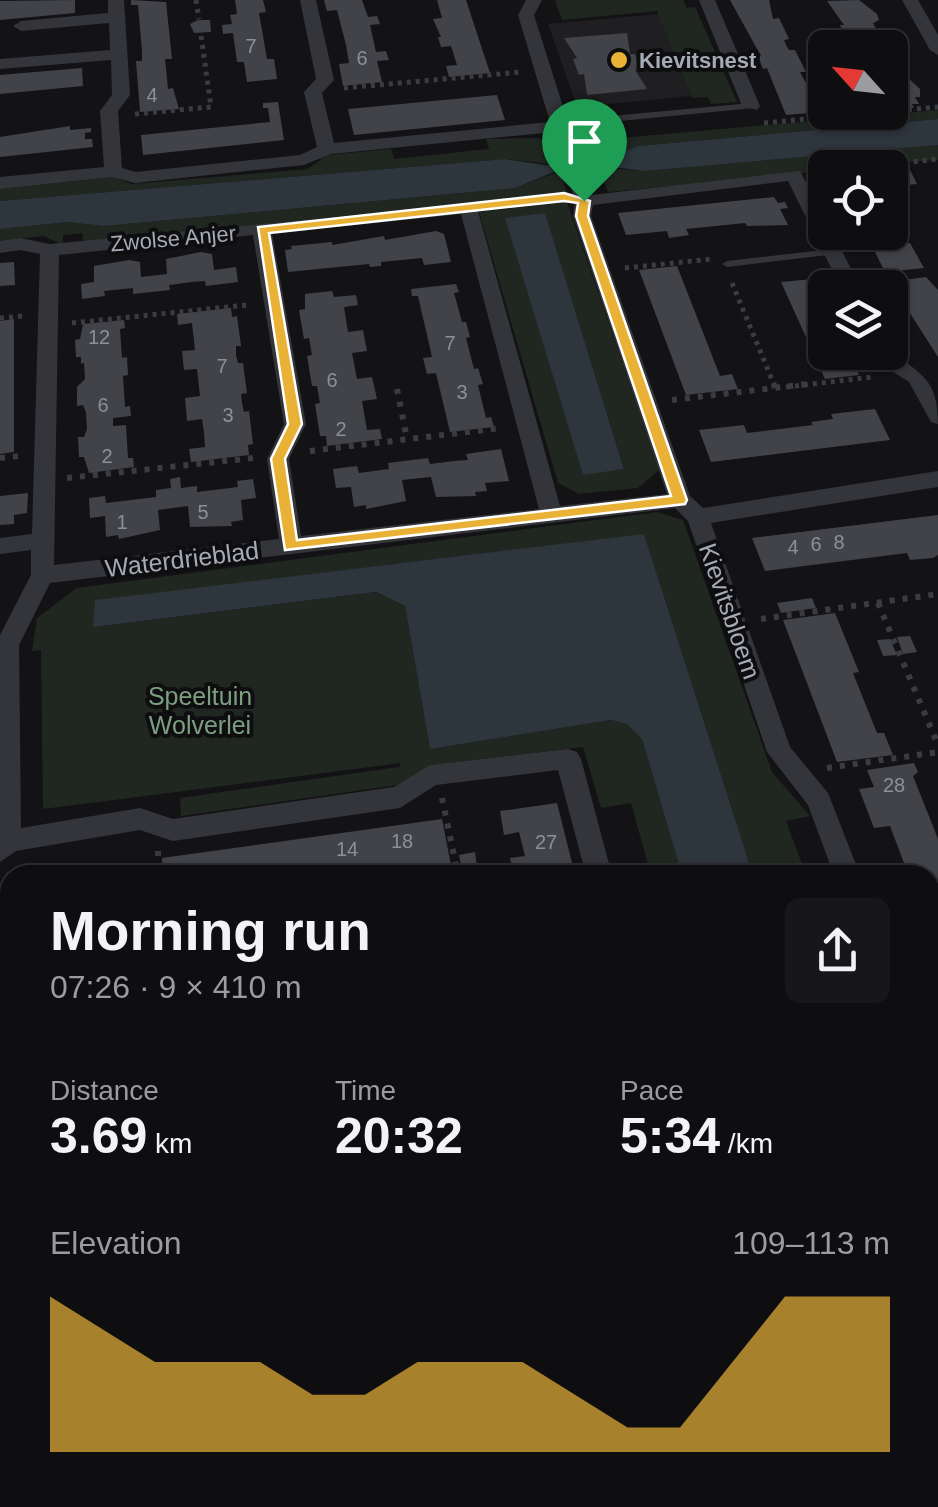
<!DOCTYPE html>
<meta charset="utf-8">
<style>
body{margin:0;font-family:Helvetica,sans-serif;background:#171719;color:#f1f3f6;height:100vh;display:flex;flex-direction:column;font-size:38px;white-space:nowrap}
*{box-sizing:border-box;margin:0}
p{font-size:32px;color:#9b9c9f}
.icon{flex:none;width:55px;height:55px;fill:none;stroke:currentColor;stroke-width:2;stroke-linecap:round;stroke-linejoin:round}
.map{position:relative;flex:1;overflow:hidden}
.side{position:absolute;left:0px;top:865px;width:940px;height:642px;display:flex;flex-direction:column;background:#0e0e10;border-radius:30px 30px 0 0;box-shadow:0 2px 8px #0004,0 0 0 2px #2e2e30}
.side>*{flex:none}
.needle{width:65px;rotate:297deg}
.buttons{position:absolute;left:808px;top:30px;display:grid;gap:20px}
.buttons a{display:grid;place-items:center;width:100px;height:100px;border-radius:15px;background:#0e0e10;box-shadow:0 2px 8px #0004,0 0 0 2px #2e2e30;font-size:50px}
.pin{position:absolute;display:grid;place-items:center;width:85px;height:85px;color:#fff;margin:-102px -42px;border-radius:50% 50% 50% 0;rotate:-45deg;box-shadow:0 0 10px #0007}
.pin .icon{rotate:45deg}
.round{display:grid;place-items:center;flex:none;width:105px;height:105px;border-radius:15px;background:#171719}
.summary{display:flex;align-items:center;justify-content:space-between;height:170px;padding:0 50px}
h1{font-size:55px;font-weight:700;line-height:75px}
.stats{display:grid;grid-template-columns:repeat(3,1fr);gap:15px;height:170px;padding:10px 50px}
.stats div{display:grid;align-content:center}
.stats b{font-size:50px;font-weight:700}
.stats small{font-size:28px;font-weight:400}
.stats p{font-size:28px}
.chart{height:280px;padding:20px 50px}
.chart p{display:flex;justify-content:space-between}
.chart svg{width:100%;height:180px;margin-top:10px;fill:#e9b237;opacity:.7}
.map>svg:first-child{display:block}
.built{fill:#1f1f22}
.green{fill:#202721;fill-rule:evenodd}
.water{fill:#2d353d}
.building{fill:#424348}
.lines{fill:none;stroke-linecap:round;stroke-linejoin:round}
.path-far2{stroke:#3b3c41;stroke-width:5;stroke-dasharray:4 5;stroke-linecap:butt}
.path-far1{stroke:#3b3c41;stroke-width:6;stroke-dasharray:5 8;stroke-linecap:butt}
.path{stroke:#3b3c41;stroke-width:8;stroke-dasharray:6 9;stroke-linecap:butt}
.lane{fill:#34353a;fill-rule:evenodd}
.street{fill:#34353a;fill-rule:evenodd}
.route{fill:#e9b237;stroke:#fff;stroke-width:2.5;fill-rule:evenodd}
.poi-dot{fill:#e9b237;stroke:#0e0e10;stroke-width:4}
.labels{text-anchor:middle;stroke-width:8;stroke-linejoin:round;paint-order:stroke}
.number-label{font-size:20px;fill:#8d909a}
.far-poi-label{font-size:22px;font-weight:bold;fill:#a6aab5;stroke:#0e0e10;text-anchor:start}
.far-street-label{font-size:22px;fill:#a6aab5;stroke:#0e0e10}
.street-label{font-size:25px;fill:#a6aab5;stroke:#0e0e10}
.park-label{font-size:25px;fill:#7d9f80;stroke:#0e0e10}
</style>
<div class="map">
<svg width="938" height="1507" viewBox="0 0 938 1507">
<rect width="100%" height="100%" fill="#131315"/>
<!-- built -->
<polygon class="built" points="659,14 691,96 577,107 548,24"/>
<!-- green -->
<g class="green">
<polygon points="555,0 683,0 687,8 695,7 737,102 711,104 708,97 692,98 657,11 562,20"/>
<polygon points="938,110 938,119 638,146 601,161 597,161 592,148 598,140"/>
<polygon points="538,138 552,145 558,165 505,159 0,201 0,189 113,177 132,184 308,169 327,155 391,149 394,159 489,149 486,139"/>
<polygon points="938,145 938,160 825,168 825,171 608,192 598,167 645,171"/>
<polygon points="560,171 567,193 84,243 82,233 63,235 63,245 44,236 0,241 0,229 68,222 104,226 515,188"/>
<path d="M567,202L659,470L638,488L579,494L558,483L479,212ZM545,214L624,468L623,469L583,474L506,219Z"/>
<polygon points="657,512 683,520 772,772 810,816 786,821 806,875 753,875 644,534 93,627 376,592 405,606 430,749 611,720 627,724 642,739 682,875 651,875 631,803 601,808 583,747 432,765 397,785 181,816 180,798 399,767 401,763 43,809 41,650 32,651 37,618 77,588"/>
<polygon points="930,1146 938,1158 938,1391 930,1388"/>
<polygon points="439,1498 636,1498 638,1507 390,1507"/>
</g>
<!-- water -->
<g class="water">
<polygon points="938,119 938,145 645,171 604,166 601,161 638,146"/>
<polygon points="505,159 552,166 554,172 515,188 104,226 68,222 0,229 0,201"/>
<polygon points="545,213 624,469 583,475 505,218"/>
<polygon points="644,534 753,875 682,875 642,739 627,724 611,720 430,749 405,606 376,592 93,627 95,600"/>
<polygon points="930,1388 938,1391 938,1507 746,1507 744,1498 930,1498"/>
</g>
<!-- building -->
<g class="building">
<polygon points="75,0 75,13 0,20 0,1"/>
<polygon points="131,0 166,2 172,59 165,59 168,89 173,88 179,109 140,112 136,61 142,61 142,51 138,5 131,5"/>
<polygon points="235,0 263,0 266,12 259,13 267,59 274,59 277,79 247,82 244,62 237,62 233,33 223,34 222,25 232,24 230,15 237,14"/>
<polygon points="324,0 362,0 368,17 377,16 380,24 370,25 376,52 386,51 389,60 377,61 382,82 343,86 339,64 349,63 346,45 337,10 327,11"/>
<polygon points="437,0 466,0 490,73 449,77 446,66 457,65 451,46 441,47 438,37 441,37 433,19 442,18"/>
<polygon points="730,0 769,0 773,19 779,18 789,39 784,40 786,45 789,50 795,50 806,72 800,72 806,83 811,83 823,106 817,106 820,112 786,115 767,68 763,69 758,56 761,56"/>
<polygon points="859,0 877,14 879,20 873,23 876,29 843,32 840,25 844,25 827,1"/>
<polygon points="198,20 210,20 211,32 194,33 190,24"/>
<polygon points="627,33 630,54 635,54 640,69 635,70 647,89 587,95 584,74 579,75 573,59 577,58 564,38"/>
<polygon points="879,34 898,50 900,56 893,59 897,65 890,66 890,48 856,48 846,36"/>
<polygon points="82,68 83,86 0,94 0,75"/>
<polygon points="900,70 920,89 920,97 915,97 919,104 912,104 914,108 890,106 890,71"/>
<polygon points="497,95 505,120 354,135 348,109"/>
<polygon points="278,102 284,140 143,155 141,135 270,122 268,108 263,108 263,103"/>
<polygon points="70,126 70,130 91,128 91,132 85,133 85,139 92,139 93,147 0,157 0,137"/>
<polygon points="908,166 917,184 907,185 901,175 890,176 890,168"/>
<polygon points="774,197 778,203 785,202 788,208 780,209 788,225 747,226 745,223 686,229 689,235 669,238 667,231 626,235 618,213"/>
<polygon points="890,224 901,244 910,243 924,268 885,272 865,232 890,232"/>
<polygon points="436,231 444,234 451,262 424,265 422,258 381,262 381,266 370,267 369,264 288,272 285,250 292,249 291,246 332,242 332,245 384,236 385,240"/>
<polygon points="201,252 212,254 214,270 236,267 238,282 206,286 205,281 192,282 169,285 170,290 133,294 133,288 104,291 105,296 82,299 81,284 94,282 94,266 129,260 140,262 141,277 167,274 166,259"/>
<polygon points="14,262 15,285 0,286 0,263"/>
<polygon points="677,266 720,376 732,374 738,389 686,395 639,270"/>
<polygon points="926,277 938,290 938,357 890,282"/>
<polygon points="813,279 825,303 825,352 848,352 859,375 825,379 781,282"/>
<polygon points="456,284 459,292 454,293 462,322 466,322 470,337 466,338 474,369 478,368 483,384 478,385 486,418 491,417 494,427 450,432 436,373 427,374 423,358 432,357 418,296 412,296 411,289"/>
<polygon points="332,291 334,297 356,295 358,305 344,307 348,332 363,330 367,351 352,353 357,379 372,377 377,399 362,401 367,430 380,429 382,439 327,446 326,436 320,436 315,404 320,403 317,386 312,386 307,356 312,355 309,338 304,339 299,310 305,309 305,294"/>
<polygon points="231,308 232,317 237,316 241,346 236,346 236,355 238,363 243,363 247,393 241,394 242,403 244,412 249,411 253,444 248,445 249,455 191,462 189,449 205,447 204,433 202,419 187,421 185,398 200,396 197,369 184,370 183,361 182,351 195,350 192,323 178,325 177,314"/>
<polygon points="14,319 14,452 0,454 0,321"/>
<polygon points="124,320 125,328 120,329 122,358 127,357 128,375 123,376 125,407 130,406 131,416 113,418 113,426 126,425 128,458 133,458 134,467 89,473 84,457 79,457 78,437 84,437 87,429 86,412 83,405 77,406 77,387 85,379 84,363 81,364 81,357 76,357 75,340 80,339 83,324"/>
<polygon points="875,409 890,440 711,462 699,430 744,425 747,433 813,425 811,422 833,419 831,414"/>
<polygon points="501,449 509,481 485,483 487,491 475,492 476,496 436,497 431,477 402,480 406,501 366,509 366,505 354,507 351,487 336,488 333,469 357,466 359,473 389,469 388,463 428,458 430,464 454,461 468,460 466,454"/>
<polygon points="180,477 181,488 197,486 197,492 238,487 237,481 253,479 256,498 241,500 243,520 231,522 232,526 190,527 188,506 158,510 160,530 119,539 118,535 106,537 105,516 90,518 89,498 105,496 106,503 156,497 156,490 171,488 170,479"/>
<polygon points="28,493 27,513 14,515 14,524 0,525 0,496"/>
<polygon points="938,515 938,555 933,558 910,560 907,553 765,571 752,538"/>
<polygon points="812,598 816,608 781,613 777,603"/>
<polygon points="835,613 859,672 853,673 877,733 884,733 893,755 837,762 783,620"/>
<polygon points="910,636 917,652 903,654 897,637"/>
<polygon points="890,639 897,655 883,656 877,640"/>
<polygon points="914,763 918,772 913,776 938,839 938,990 930,970 930,945 937,944 930,927 930,875 893,875 889,865 904,863 890,826 874,828 859,789 874,787 867,770"/>
<polygon points="557,803 575,875 514,875 510,858 525,856 519,832 504,835 500,811"/>
<polygon points="442,819 452,870 422,874 421,868 394,872 394,875 163,875 162,858"/>
<polygon points="475,852 478,873 463,875 459,855"/>
</g>
<g class="lines">
<!-- path-far2 -->
<g class="path-far2">
<polyline points="196,0 199,19"/>
<polyline points="344,88 521,72"/>
<polyline points="890,111 938,107"/>
<polyline points="135,114 211,107 201,35"/>
<polyline points="764,123 878,112"/>
<polyline points="860,168 938,159"/>
<polyline points="491,206 558,198"/>
<polyline points="625,268 712,259"/>
<polyline points="732,283 775,387"/>
<polyline points="0,318 23,316"/>
<polyline points="72,323 248,305"/>
<polyline points="786,387 873,377"/>
</g>
<!-- path-far1 -->
<g class="path-far1">
<polyline points="774,384 775,388"/>
<polyline points="397,389 407,439"/>
<polyline points="672,400 808,384"/>
<polyline points="310,451 501,428"/>
<polyline points="0,458 19,456"/>
<polyline points="67,478 253,458"/>
<polyline points="878,603 938,745"/>
<polyline points="761,619 938,594"/>
<polyline points="827,768 938,752"/>
<polyline points="442,798 458,875"/>
<polyline points="158,851 159,875"/>
</g>
<!-- path -->
<polyline class="path" points="194,1498 194,1507"/>
<!-- lane -->
<g class="lane">
<polygon points="751,103 755,106 754,108 558,127 554,124 558,121"/>
<polygon points="833,249 838,252 836,254 727,267 722,264 727,261"/>
</g>
<!-- street -->
<g class="street">
<path d="M108,0H124L130,95L118,111L122,168L136,172L300,155L317,147L304,92L316,79L300,0H316L334,80L322,93L334,143L550,122L518,15L526,0H542L534,15L591,195L800,171L825,218V232H832L861,288H841L788,181L593,205L591,216L690,496L703,508L938,471V487L711,523L790,747L828,793L860,875H834L808,805L767,752L688,521L675,508L50,583L19,645L21,828L140,808L173,819L394,787L430,765L568,749L577,752L581,759L612,875H586L558,770L436,785L400,808L173,841L140,830L16,851L0,862V635L31,575V550L0,554V538L32,534L40,254L20,250L0,253V241L20,238L50,244L476,204L560,506L667,494L573,216L575,201L554,132L331,154L304,165L135,183L112,177L0,189V177L104,167L100,111L112,95L111,60L0,69V59L110,50L109,23L21,31L13,26L21,21L108,13ZM461,214L539,509L301,536L289,459L306,424L272,234ZM253,235L284,424L267,459L279,539L54,565L59,255Z"/>
<polygon points="699,0 715,0 760,106 757,110 742,106"/>
<polygon points="902,0 918,0 938,35 938,55 930,50"/>
<path d="M890,347C918,377 938,374 938,424L931,422L909,382L881,364L875,352H890Z"/>
<polygon points="938,1057 938,1083 934,1084 938,1086 938,1130 930,1127 930,1058"/>
<polygon points="10,1130 10,1158 0,1159 0,1131"/>
<polygon points="260,1498 341,1498 337,1507 256,1507"/>
<polygon points="648,1498 682,1498 684,1507 650,1507"/>
</g>
</g>
<!-- route -->
<path class="route" d="M564,193L590,201L588,216L687,500L685,504L285,550L271,459L288,424L258,227ZM564,201L578,203L576,216L671,496L297,540L285,459L302,424L269,233Z"/>
<!-- markers -->
<circle class="poi-dot" cx="619" cy="60" r="10"/>
<g class="labels">
<!-- number labels -->
<g class="number-label">
<text x="251" y="53">7</text>
<text x="362" y="65">6</text>
<text x="152" y="102">4</text>
<text x="99" y="344">12</text>
<text x="450" y="350">7</text>
<text x="222" y="373">7</text>
<text x="332" y="387">6</text>
<text x="462" y="399">3</text>
<text x="103" y="412">6</text>
<text x="228" y="422">3</text>
<text x="341" y="436">2</text>
<text x="107" y="463">2</text>
<text x="203" y="519">5</text>
<text x="122" y="529">1</text>
<text x="839" y="549">8</text>
<text x="816" y="551">6</text>
<text x="793" y="554">4</text>
<text x="894" y="792">28</text>
<text x="402" y="848">18</text>
<text x="546" y="849">27</text>
<text x="347" y="856">14</text>
</g>
<!-- far-poi labels -->
<g class="far-poi-label">
<text x="639" y="68">Kievitsnest</text>
</g>
<!-- far-street labels -->
<g class="far-street-label">
<text transform="translate(173 238) rotate(-5)" y="8">Zwolse Anjer</text>
</g>
<!-- street labels -->
<g class="street-label">
<text transform="translate(182 559) rotate(-7)" y="9">Waterdrieblad</text>
<text transform="translate(730 611) rotate(71)" y="9">Kievitsbloem</text>
</g>
<!-- park labels -->
<g class="park-label">
<text x="200" y="705">Speeltuin<tspan x="200" dy="29">Wolverlei</tspan></text>
</g>
</g>
</svg>
<div class="buttons">
<a><svg class="needle" viewBox="-14 -14 28 28"><path d="M0-13l5 13h-10z" fill="#e53935"/><path d="M0 13l5-13h-10z" fill="#9b9c9f"/></svg></a>
<a><svg class="icon" aria-label="locate" viewBox="0 0 24 24"><circle cx="12" cy="12" r="6"/><path d="M12 2v4M12 18v4M2 12h4M18 12h4"/></svg></a>
<a><svg class="icon" aria-label="layers" viewBox="0 0 24 24"><path d="M12 4l9 5-9 5-9-5zM3 14l9 5 9-5"/></svg></a>
</div>
<div class="pin" style="left:584px;top:201px;background:#1e9e55"><svg class="icon" aria-label="arrive" viewBox="0 0 24 24"><path d="M6 21V4h12l-3 4 3 4H6"/></svg></div>
<section class="side">
<div class="summary"><div><h1>Morning run</h1><p>07:26 · 9 × 410 m</p></div><a class="round"><svg class="icon" aria-label="share" viewBox="0 0 24 24"><path d="M12 15V3M7 8l5-5 5 5M5 13v7h14v-7"/></svg></a></div>
<div class="stats">
<div><p>Distance</p><b>3.69<small> km</small></b></div>
<div><p>Time</p><b>20:32</b></div>
<div><p>Pace</p><b>5:34<small> /km</small></b></div>
</div>
<div class="chart"><p><span>Elevation</span>109–113 m</p>
<svg viewBox="0 0 160 44" preserveAspectRatio="none"><path d="M0 44V6L10 14L20 22L30 22L40 22L50 30L60 30L70 22L80 22L90 22L100 30L110 38L120 38L130 22L140 6L150 6L160 6V44z"/></svg>
</div>
</section>
</div>
